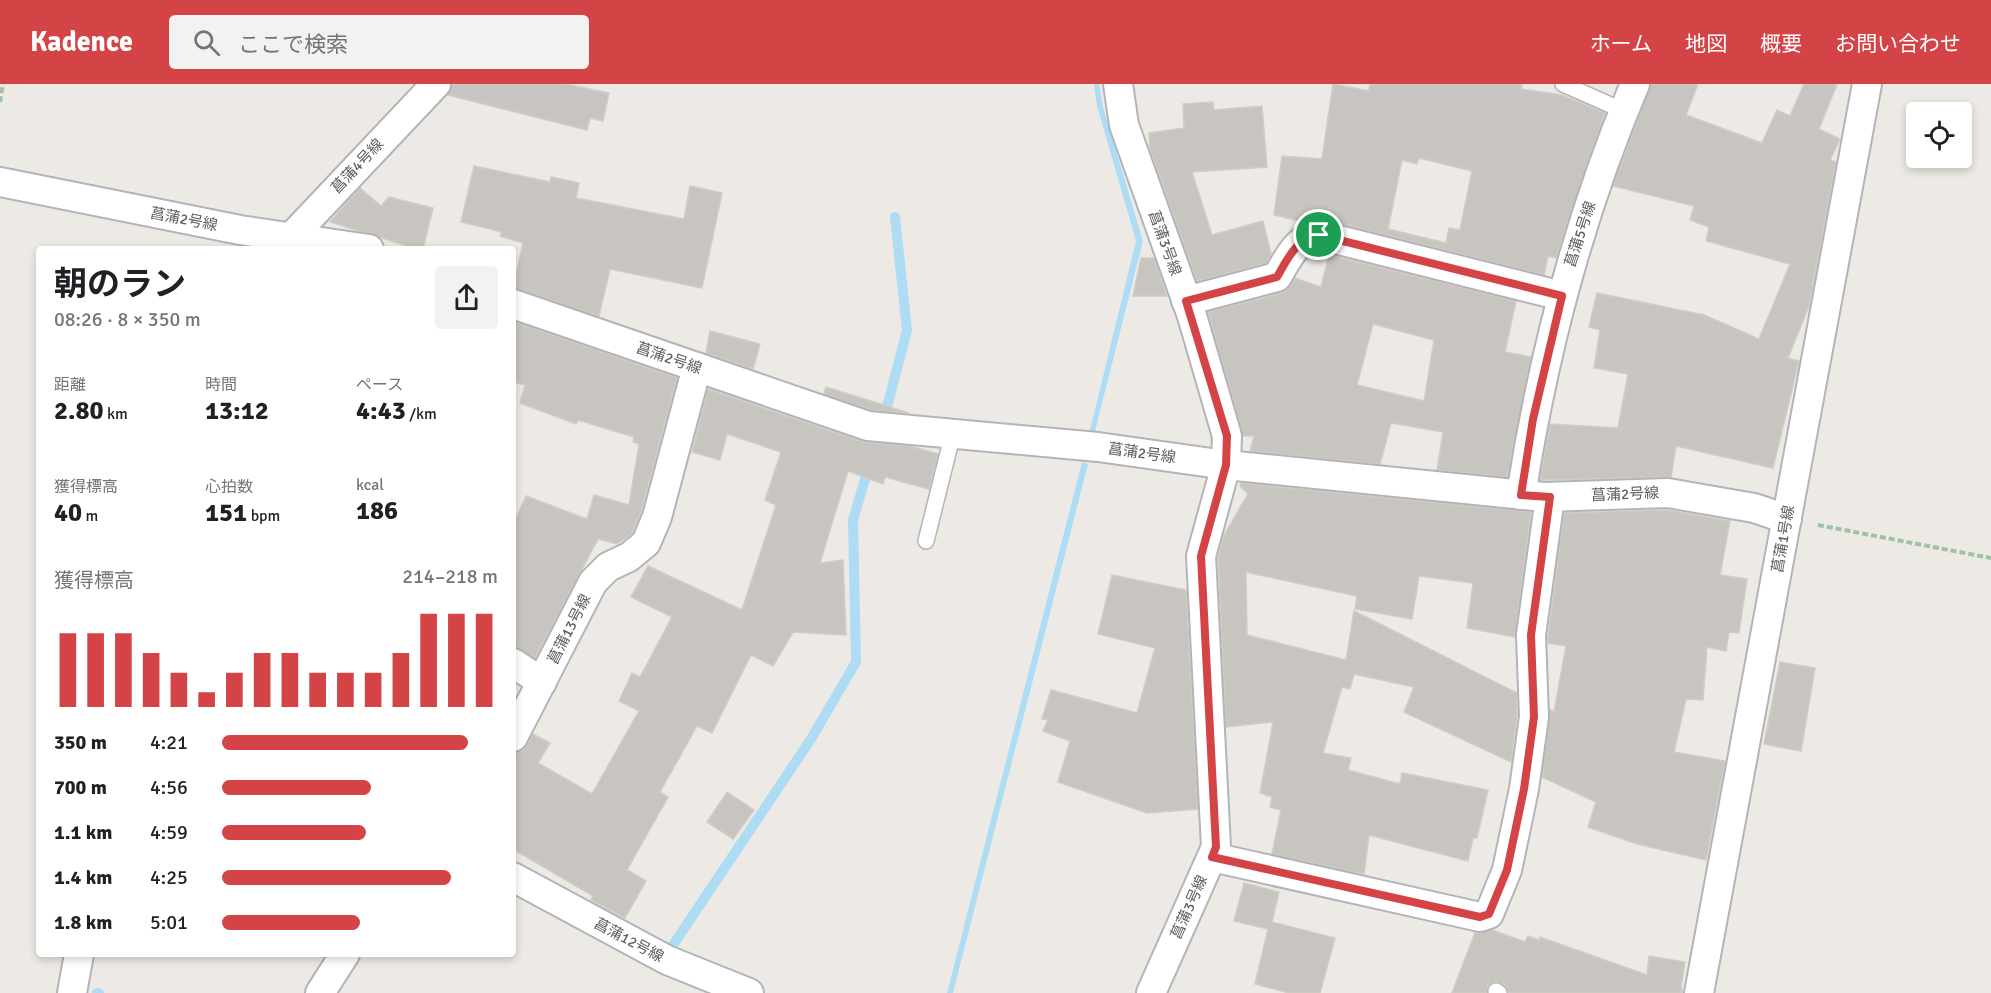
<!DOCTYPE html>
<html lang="ja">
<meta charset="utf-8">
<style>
body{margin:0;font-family:Signika,"Noto Sans JP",sans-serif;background:#f2f2f2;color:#202124;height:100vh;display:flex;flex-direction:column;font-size:22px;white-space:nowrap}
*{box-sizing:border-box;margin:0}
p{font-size:20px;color:#757577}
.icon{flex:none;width:33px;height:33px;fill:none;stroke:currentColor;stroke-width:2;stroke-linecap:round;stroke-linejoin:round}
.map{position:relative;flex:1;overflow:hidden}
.details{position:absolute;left:36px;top:162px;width:480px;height:711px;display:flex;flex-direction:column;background:#fff;border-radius:6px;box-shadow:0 3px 9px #0003}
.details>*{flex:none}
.controls{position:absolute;left:1906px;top:18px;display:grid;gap:12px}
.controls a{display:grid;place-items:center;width:66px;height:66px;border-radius:6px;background:#fff;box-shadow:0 3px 9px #0003;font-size:30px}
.pin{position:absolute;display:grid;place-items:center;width:51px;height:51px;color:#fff;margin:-26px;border:3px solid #fff;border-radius:50%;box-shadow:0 2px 6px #0007}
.round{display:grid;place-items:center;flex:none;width:63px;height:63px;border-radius:6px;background:#f2f2f2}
.summary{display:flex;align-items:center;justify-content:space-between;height:102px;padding:0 18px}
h1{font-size:33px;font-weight:700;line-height:45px}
.figures{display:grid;grid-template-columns:repeat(3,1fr);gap:9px;height:102px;padding:6px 18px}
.figures div{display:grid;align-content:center}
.figures b{font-size:26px;font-weight:700}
.figures small{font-size:16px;font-weight:400}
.figures p{font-size:16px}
.chart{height:168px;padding:12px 18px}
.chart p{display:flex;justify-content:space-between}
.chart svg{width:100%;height:108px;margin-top:6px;stroke:#d44446;stroke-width:6}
ul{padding:0 18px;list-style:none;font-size:20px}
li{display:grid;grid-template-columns:96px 72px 1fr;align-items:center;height:45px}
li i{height:15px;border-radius:8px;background:#d44446}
header{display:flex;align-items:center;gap:36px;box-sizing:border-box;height:84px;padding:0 30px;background:#d44446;color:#fff}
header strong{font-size:28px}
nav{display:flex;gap:33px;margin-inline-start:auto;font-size:21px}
.search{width:420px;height:54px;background:#f2f2f2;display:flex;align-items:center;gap:15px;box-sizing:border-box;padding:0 21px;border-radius:6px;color:#757577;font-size:22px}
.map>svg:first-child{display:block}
.water{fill:#addcf4}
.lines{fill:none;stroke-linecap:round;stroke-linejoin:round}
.stream{stroke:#addcf4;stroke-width:10}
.building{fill:#c8c5c1;stroke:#d1ccc4;stroke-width:1.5;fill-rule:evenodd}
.lane-casing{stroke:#b2b5b8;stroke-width:18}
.street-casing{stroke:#b2b5b8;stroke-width:32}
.path{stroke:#9ec2a5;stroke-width:4;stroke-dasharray:6 3;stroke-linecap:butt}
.lane{stroke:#fff;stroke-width:15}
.street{stroke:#fff;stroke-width:28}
.route-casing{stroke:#fff;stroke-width:12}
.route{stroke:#d44446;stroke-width:8}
.labels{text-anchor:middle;stroke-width:5;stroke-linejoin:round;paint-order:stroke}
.street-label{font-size:15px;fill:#5c6063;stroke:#fff}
</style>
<header>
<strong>Kadence</strong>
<div class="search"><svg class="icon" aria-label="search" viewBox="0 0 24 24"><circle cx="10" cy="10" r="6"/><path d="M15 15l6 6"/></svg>ここで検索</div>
<nav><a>ホーム</a><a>地図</a><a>概要</a><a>お問い合わせ</a></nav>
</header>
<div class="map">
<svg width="1991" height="909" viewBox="0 0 1991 909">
<rect width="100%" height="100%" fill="#edeae5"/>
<!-- water -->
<g class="water">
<polygon points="1094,0 1099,0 1103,23 1143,157 1094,351 1089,350 1136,157 1097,22"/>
<polygon points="1082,378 1088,380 953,909 947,909"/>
</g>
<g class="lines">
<!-- stream -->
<g class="stream">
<polyline points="885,331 907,246 895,133"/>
<polyline points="671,864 811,655 856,578 853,436 876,358"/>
<polyline points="97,909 99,909"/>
</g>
</g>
<!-- building -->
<g class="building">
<polygon points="452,0 566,0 609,9 603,37 590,34 587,46 448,11"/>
<path d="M1333,0L1369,7L1370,0H1522L1521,5L1562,11L1605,29L1556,174L1548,172L1544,191L1323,135L1304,138L1274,131L1282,72L1322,75ZM1419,74L1472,87L1460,146L1449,144L1446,159L1388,145L1402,76L1417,80Z"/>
<polygon points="1651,0 1698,0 1686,31 1762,59 1777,26 1790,32 1804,0 1837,0 1819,45 1840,55 1830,76 1836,78 1809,222 1788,274 1799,277 1773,384 1676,362 1671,393 1540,396 1550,340 1618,344 1628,290 1594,284 1600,246 1589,243 1597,209 1704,231 1759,255 1790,180 1706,157 1709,143 1690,136 1694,122 1613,102"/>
<polygon points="1213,18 1214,26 1262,22 1267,83 1192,88 1212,151 1263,137 1271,170 1266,179 1197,197 1150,65 1149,49 1184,44 1183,20"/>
<polygon points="474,82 550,98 551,93 579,99 576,114 684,135 690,102 722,109 702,204 610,185 599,232 513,204 523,159 500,152 502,148 461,138"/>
<polygon points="360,104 381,122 389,113 433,124 424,161 428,165 417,165 330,138"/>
<path d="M1329,171L1516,217L1505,268L1531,273L1507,393L1437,386L1443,348L1391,339L1380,380L1250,367L1254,352H1243L1208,228L1282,209L1287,206L1295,194L1321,203ZM1373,240L1434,256L1424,317L1357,301Z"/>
<polygon points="1141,174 1154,174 1167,212 1133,212"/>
<polygon points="513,237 677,294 641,428 632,449 617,460 598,455 535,574 513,563 513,441 526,412 587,435 594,411 629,421 639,360 633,358 634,353 578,336 576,340 520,319 525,301 513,298"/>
<polygon points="710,247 760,260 753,285 706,269"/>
<polygon points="826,303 909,329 871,326 824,310"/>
<polygon points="708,305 863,358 910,362 938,370 929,405 885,393 883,400 848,387 820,479 843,476 846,551 793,548 773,582 751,571 712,649 697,642 660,708 668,713 627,786 646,797 625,834 591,816 593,812 513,765 513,669 522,667 533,650 550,659 538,679 592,710 639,627 619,617 632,589 640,593 672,533 631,513 648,482 742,526 776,421 765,416 781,368 727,350 720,376 692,368"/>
<polygon points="1241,399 1531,428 1515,553 1467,544 1473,499 1419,492 1412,535 1355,525 1357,512 1246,488 1247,551 1346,576 1354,527 1517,609 1517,632 1511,678 1404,628 1414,603 1354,590 1350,605 1342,603 1323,669 1351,674 1348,686 1400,700 1402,689 1488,706 1477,754 1473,754 1468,777 1369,751 1364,790 1272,770 1281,726 1270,723 1272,713 1260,709 1273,638 1226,643 1218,474 1224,451 1248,410 1240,402"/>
<polygon points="1667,426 1730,437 1720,491 1747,495 1739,549 1729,548 1726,567 1707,563 1703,616 1686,615 1674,668 1725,677 1706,776 1637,760 1588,743 1596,718 1542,693 1550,626 1554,628 1566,562 1548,559 1548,552 1564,429"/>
<polygon points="1112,491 1186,506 1198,725 1147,729 1058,698 1070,657 1043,647 1048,636 1042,635 1051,606 1137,629 1155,564 1098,550"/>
<polygon points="1780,578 1815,584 1801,667 1764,660"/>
<polygon points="727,708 754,726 733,755 707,738"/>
<polygon points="1244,799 1279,808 1272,838 1335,854 1320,909 1289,909 1255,900 1268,845 1234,837"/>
<polygon points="1492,846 1525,858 1528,852 1539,856 1540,853 1647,891 1649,872 1685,878 1681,903 1683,909 1509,909 1505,901 1496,897 1488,901 1487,909 1452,909 1475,849"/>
</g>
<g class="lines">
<defs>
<g id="lane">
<polyline points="1563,0 1624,27"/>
<polyline points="926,457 953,349"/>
<polyline points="1496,907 1499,909"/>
</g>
<g id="street">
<polyline points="1118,0 1124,41 1192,232 1227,352 1226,381 1201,472 1216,763 1151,909"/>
<polyline points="0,98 240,146 369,165"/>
<polyline points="281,164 436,0"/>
<path d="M1186,217L1277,193C1287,176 1297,153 1319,151L1562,212"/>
<polyline points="513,220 868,342 1098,363 1226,381 1544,413 1668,409 1754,424 1787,435"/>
<path d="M1521,411C1543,270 1579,132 1635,0"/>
<polyline points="513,579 542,598"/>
<polyline points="513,653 593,498 608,483 629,473 646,459 657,433 697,283"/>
<polyline points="1212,773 1480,833 1489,830 1507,786 1524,705 1534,633 1531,551 1550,413"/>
<polyline points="513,793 667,876 749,909"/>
<polyline points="72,909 79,870"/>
<polyline points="320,909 345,870"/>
<polyline points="1699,909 1867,0"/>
</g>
</defs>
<!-- lane casing -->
<use href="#lane" class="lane-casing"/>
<!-- street casing -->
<use href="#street" class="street-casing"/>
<!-- path -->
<g class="path">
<polyline points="0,18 3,0"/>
<polyline points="1818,441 1991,474"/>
</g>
<!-- lane -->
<use href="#lane" class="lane"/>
<!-- street -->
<use href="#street" class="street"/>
</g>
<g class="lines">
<defs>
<path id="route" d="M1319,151L1562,212L1533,335L1521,411L1550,413L1531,551L1534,633L1524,705L1507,786L1489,830L1480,833L1212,773L1216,763L1201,472L1226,381L1227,352L1186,217L1277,193C1287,176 1297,153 1319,151Z"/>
</defs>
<!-- route casing -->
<use href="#route" class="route-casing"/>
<!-- route -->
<use href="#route" class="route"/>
</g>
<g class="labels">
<!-- street labels -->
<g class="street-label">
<text transform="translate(357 82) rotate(-47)" y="5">菖蒲4号線</text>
<text transform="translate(184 135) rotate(11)" y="5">菖蒲2号線</text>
<text transform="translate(1580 150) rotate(-72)" y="5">菖蒲5号線</text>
<text transform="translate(1165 159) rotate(70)" y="5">菖蒲3号線</text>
<text transform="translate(669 274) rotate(19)" y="5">菖蒲2号線</text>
<text transform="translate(1142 369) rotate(8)" y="5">菖蒲2号線</text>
<text transform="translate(1625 410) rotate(-2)" y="5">菖蒲2号線</text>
<text transform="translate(1783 455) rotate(-80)" y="5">菖蒲1号線</text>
<text transform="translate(569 545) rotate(-63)" y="5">菖蒲13号線</text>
<text transform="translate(1189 823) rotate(-66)" y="5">菖蒲3号線</text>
<text transform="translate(629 856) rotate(28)" y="5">菖蒲12号線</text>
</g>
</g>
</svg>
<div class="controls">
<a><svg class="icon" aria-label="locate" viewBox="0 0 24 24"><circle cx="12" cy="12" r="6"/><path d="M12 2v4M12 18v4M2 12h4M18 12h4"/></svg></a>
</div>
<div class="pin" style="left:1319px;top:151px;background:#1e9e55"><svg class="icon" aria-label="arrive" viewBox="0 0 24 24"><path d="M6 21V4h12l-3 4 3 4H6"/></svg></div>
<section class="details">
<div class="summary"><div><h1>朝のラン</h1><p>08:26 · 8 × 350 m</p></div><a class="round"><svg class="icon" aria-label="share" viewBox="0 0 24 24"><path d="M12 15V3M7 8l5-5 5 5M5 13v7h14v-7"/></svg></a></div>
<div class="figures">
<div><p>距離</p><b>2.80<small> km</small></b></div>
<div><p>時間</p><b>13:12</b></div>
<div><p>ペース</p><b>4:43<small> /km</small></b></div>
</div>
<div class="figures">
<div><p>獲得標高</p><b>40<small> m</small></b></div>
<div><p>心拍数</p><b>151<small> bpm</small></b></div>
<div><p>kcal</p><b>186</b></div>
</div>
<div class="chart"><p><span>獲得標高</span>214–218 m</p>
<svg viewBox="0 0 160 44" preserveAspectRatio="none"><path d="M5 44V14M15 44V14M25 44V14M35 44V22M45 44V30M55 44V38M65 44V30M75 44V22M85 44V22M95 44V30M105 44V30M115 44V30M125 44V22M135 44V6M145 44V6M155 44V6"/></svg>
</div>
<ul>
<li><b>350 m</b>4:21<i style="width:89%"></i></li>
<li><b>700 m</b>4:56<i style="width:54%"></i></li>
<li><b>1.1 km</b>4:59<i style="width:52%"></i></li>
<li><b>1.4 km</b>4:25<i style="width:83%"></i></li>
<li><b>1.8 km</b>5:01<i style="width:50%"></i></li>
</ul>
</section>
</div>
